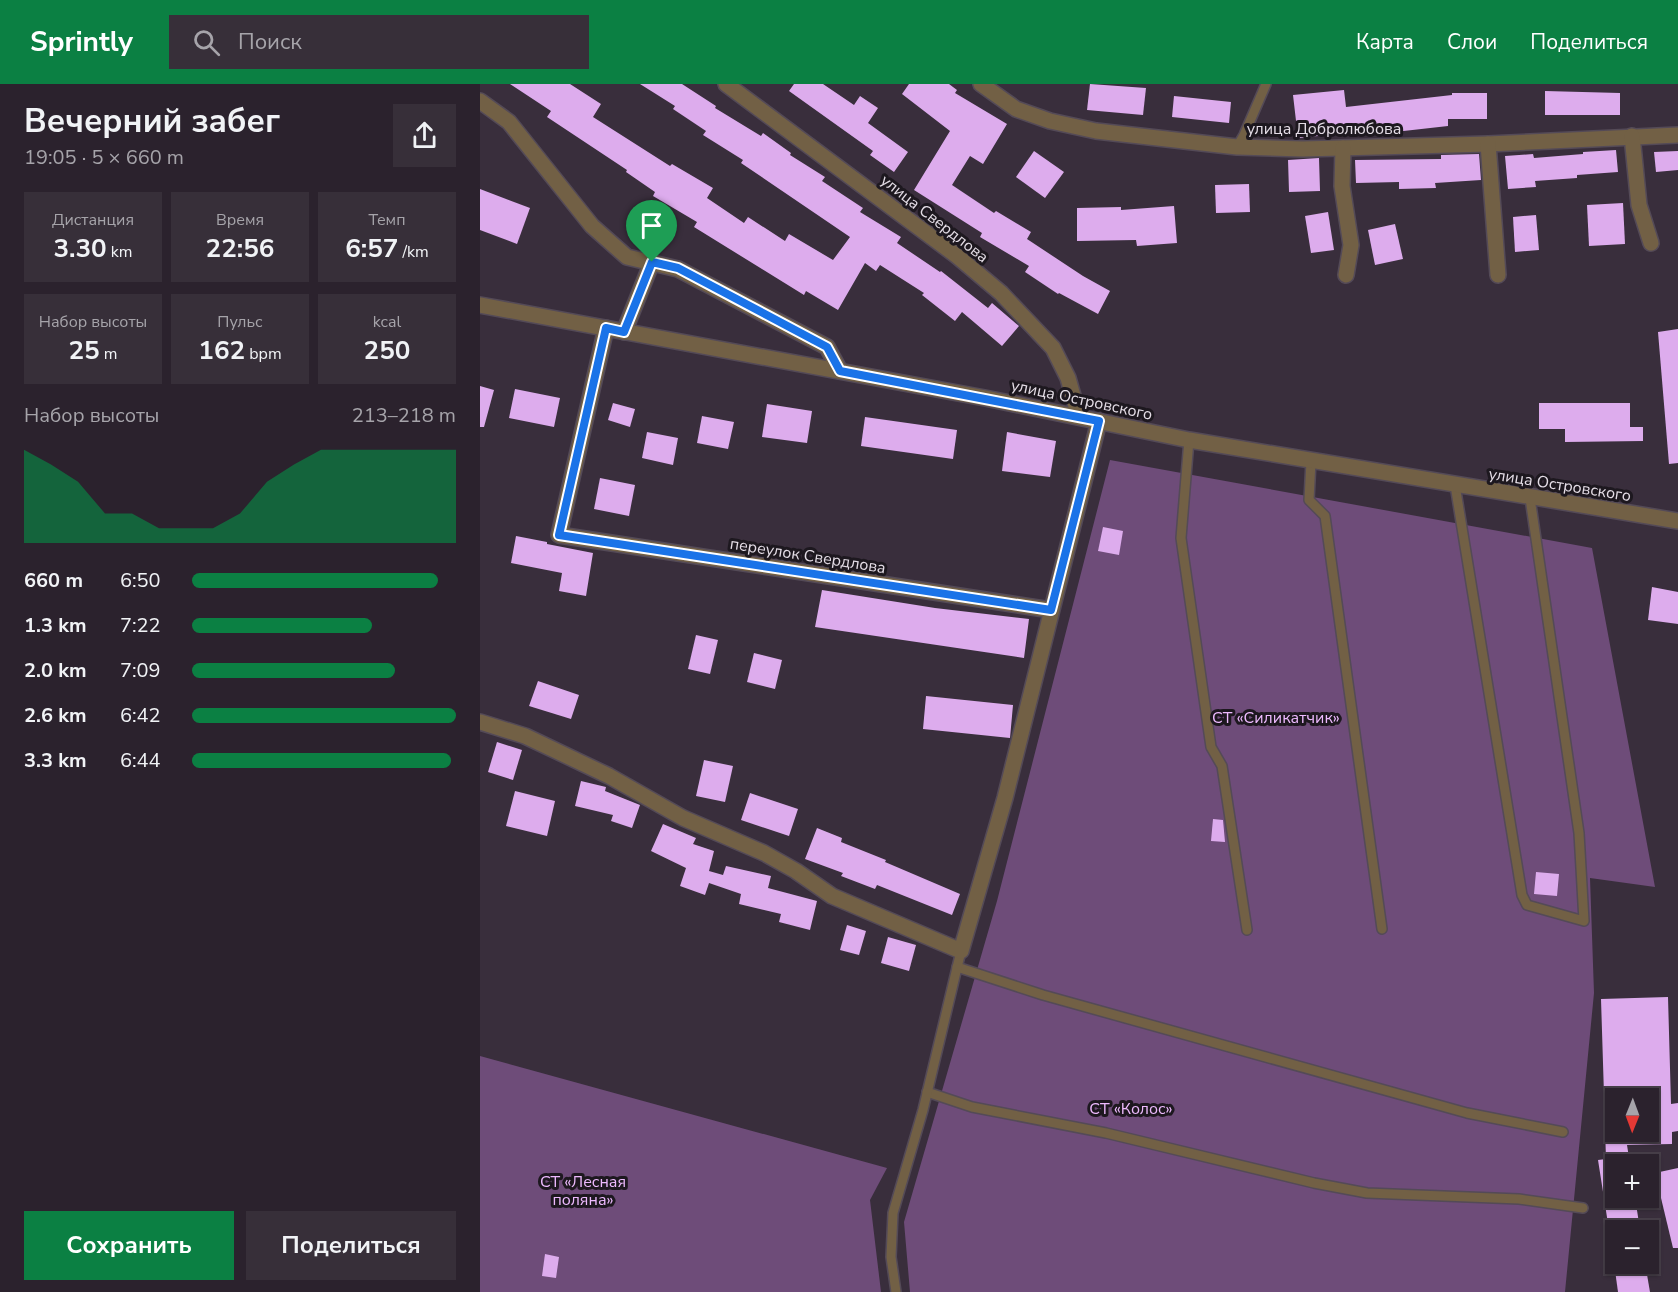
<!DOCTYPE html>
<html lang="ru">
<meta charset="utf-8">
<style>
body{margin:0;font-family:"Nunito Sans",sans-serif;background:#372f39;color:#f1f3f6;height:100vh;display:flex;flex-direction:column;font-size:22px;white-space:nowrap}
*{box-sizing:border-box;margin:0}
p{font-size:20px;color:#a6a4aa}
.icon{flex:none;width:33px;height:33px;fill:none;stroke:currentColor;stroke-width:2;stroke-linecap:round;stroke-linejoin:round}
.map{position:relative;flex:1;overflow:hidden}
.side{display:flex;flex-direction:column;background:#2b222d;width:480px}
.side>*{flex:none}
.needle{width:39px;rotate:181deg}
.controls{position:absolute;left:1125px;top:1004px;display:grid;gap:12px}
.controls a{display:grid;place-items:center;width:54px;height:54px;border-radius:0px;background:#2b222d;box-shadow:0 2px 4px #0004,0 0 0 2px #473f49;font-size:30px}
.pin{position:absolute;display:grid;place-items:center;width:51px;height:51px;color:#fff;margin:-62px -26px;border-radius:50% 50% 50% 0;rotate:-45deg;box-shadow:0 0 6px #0007}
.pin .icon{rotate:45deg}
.round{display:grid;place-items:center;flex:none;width:63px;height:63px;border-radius:0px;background:#372f39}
.head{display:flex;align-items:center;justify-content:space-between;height:102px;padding:0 24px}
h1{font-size:33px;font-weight:700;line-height:45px}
.metrics{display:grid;grid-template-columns:repeat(3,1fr);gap:9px;height:102px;padding:6px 24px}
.metrics div{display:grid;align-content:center;border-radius:0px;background:#372f39;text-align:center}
.metrics b{font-size:26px;font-weight:700}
.metrics small{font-size:16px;font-weight:400}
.metrics p{font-size:16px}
.chart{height:168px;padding:12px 24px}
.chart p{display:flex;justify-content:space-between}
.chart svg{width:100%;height:108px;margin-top:6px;fill:#0b8043;opacity:.7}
.primary-button{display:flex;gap:12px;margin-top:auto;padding:12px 24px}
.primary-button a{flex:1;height:69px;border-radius:0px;background:#0b8043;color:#fff;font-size:24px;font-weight:700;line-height:69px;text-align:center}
.primary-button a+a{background:#372f39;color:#f1f3f6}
ul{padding:0 24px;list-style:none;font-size:20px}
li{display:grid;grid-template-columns:96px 72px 1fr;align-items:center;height:45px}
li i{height:15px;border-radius:8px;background:#0b8043}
header{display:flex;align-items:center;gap:36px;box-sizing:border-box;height:84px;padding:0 30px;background:#0b8043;color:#fff}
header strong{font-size:28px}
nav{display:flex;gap:33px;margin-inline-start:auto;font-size:21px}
.search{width:420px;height:54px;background:#372f39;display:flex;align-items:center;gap:15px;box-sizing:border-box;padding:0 21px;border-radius:0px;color:#a6a4aa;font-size:22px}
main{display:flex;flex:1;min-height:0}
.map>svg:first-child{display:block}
.green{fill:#6e4c79}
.building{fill:#ddaced;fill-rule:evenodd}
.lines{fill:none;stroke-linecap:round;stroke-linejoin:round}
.service-casing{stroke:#544a57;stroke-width:12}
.minor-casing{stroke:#544a57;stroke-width:18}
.tertiary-casing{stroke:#544a57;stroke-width:18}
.service{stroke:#726045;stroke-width:9}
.minor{stroke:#726045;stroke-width:15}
.tertiary{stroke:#726045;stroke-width:15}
.route-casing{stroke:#fff;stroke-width:12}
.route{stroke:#1a73e8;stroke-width:8}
.labels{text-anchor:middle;stroke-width:6;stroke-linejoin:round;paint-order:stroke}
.street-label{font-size:16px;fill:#e4dde6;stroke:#1d181f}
.park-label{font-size:16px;fill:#eebaff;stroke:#1d181f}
</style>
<header>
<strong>Sprintly</strong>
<div class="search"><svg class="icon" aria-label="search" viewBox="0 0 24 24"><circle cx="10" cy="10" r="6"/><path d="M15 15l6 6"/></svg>Поиск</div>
<nav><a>Карта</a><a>Слои</a><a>Поделиться</a></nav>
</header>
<main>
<section class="side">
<div class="head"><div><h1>Вечерний забег</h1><p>19:05 · 5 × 660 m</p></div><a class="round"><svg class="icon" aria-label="share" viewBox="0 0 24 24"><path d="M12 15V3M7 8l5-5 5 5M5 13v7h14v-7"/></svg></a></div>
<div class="metrics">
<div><p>Дистанция</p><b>3.30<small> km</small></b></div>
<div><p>Время</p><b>22:56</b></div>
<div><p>Темп</p><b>6:57<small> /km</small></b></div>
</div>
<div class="metrics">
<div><p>Набор высоты</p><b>25<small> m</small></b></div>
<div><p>Пульс</p><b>162<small> bpm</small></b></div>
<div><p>kcal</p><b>250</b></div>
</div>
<div class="chart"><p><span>Набор высоты</span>213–218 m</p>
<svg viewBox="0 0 160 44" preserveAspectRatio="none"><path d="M0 44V6L10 12L20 19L30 32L40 32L50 38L60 38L70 38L80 32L90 19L100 12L110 6L120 6L130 6L140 6L150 6L160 6V44z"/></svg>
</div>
<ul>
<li><b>660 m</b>6:50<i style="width:93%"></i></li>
<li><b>1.3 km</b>7:22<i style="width:68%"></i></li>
<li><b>2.0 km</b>7:09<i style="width:77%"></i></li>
<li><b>2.6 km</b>6:42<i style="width:100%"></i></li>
<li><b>3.3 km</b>6:44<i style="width:98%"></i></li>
</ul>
<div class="primary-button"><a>Сохранить</a><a>Поделиться</a></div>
</section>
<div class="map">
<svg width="1198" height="1208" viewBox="0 0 1198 1208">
<rect width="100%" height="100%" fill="#392e3c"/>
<!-- green -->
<g class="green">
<polygon points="630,376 1112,464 1175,803 1110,794 1114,909 1085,1208 430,1208 424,1138 517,817"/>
<polygon points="0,972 407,1084 390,1116 401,1208 0,1208"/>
</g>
<!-- building -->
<g class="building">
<polygon points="30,0 90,0 121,20 113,33 190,82 192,80 233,104 227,114 264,139 268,133 305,157 309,150 353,176 370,153 261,79 263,76 223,51 226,47 193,25 195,22 160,0 202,0 236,22 235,24 281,52 283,49 311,69 310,71 345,93 342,97 383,124 380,128 421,153 417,159 460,188 461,187 508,224 512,219 539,242 522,262 482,228 475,237 442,211 444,209 400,181 396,187 385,179 358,226 326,207 324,211 214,143 217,138 173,112 175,108 146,88 147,86 67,33 71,27"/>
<polygon points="314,0 343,0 374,21 380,12 398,24 388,39 428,68 414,88 390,71 393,67 309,7"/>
<polygon points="429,0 469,0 477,6 475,9 527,40 503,80 490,72 472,101 514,129 516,127 551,148 547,155 603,192 630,207 618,230 579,209 578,210 545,188 549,182 500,153 502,149 434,106 470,47 422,10"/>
<polygon points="610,0 666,4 663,31 607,26"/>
<polygon points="864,6 866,23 972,11 972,9 1007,9 1007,35 968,35 968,42 888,51 888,47 818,54 813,11"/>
<polygon points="1065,7 1140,9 1140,31 1065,31"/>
<polygon points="694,12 751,18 749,39 692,33"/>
<polygon points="1136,66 1138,88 1097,91 1097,94 1055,97 1056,103 1028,105 1025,72 1053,70 1054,74 1103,70 1103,68"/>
<polygon points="554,67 584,88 565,114 536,93"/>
<polygon points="1198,67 1198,86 1176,88 1174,68"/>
<polygon points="999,70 1001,96 955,99 956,104 919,105 919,98 876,99 875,76 961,75 961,71"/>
<polygon points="839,74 840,107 809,108 808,76"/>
<polygon points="769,100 770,128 736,129 735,101"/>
<polygon points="0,105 50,124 37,160 0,146"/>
<polygon points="1143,119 1145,160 1109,162 1107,121"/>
<polygon points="694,122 697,159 657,162 656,156 597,157 597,124 641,123 641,126"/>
<polygon points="848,128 854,166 831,169 825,132"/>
<polygon points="1056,131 1059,166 1035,168 1033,133"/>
<polygon points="915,140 923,175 895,181 888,146"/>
<polygon points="1198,245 1198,379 1189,380 1178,248"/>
<polygon points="0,302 14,306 4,343 0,343"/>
<polygon points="35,305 80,314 74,343 29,334"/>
<polygon points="133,319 155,325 150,343 128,336"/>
<polygon points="1059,319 1150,319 1150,343 1163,343 1163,357 1085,358 1085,345 1059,345"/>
<polygon points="287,320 332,327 327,359 282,353"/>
<polygon points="222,332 254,338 248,365 217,359"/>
<polygon points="385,333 477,346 473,375 381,362"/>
<polygon points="167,348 198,354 193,381 162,374"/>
<polygon points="527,348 576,357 570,393 522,387"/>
<polygon points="120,394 155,401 149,432 114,425"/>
<polygon points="623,443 643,447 639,471 618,467"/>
<polygon points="36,452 67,458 67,460 113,469 106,512 79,507 82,489 31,479"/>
<polygon points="1172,503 1198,508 1198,540 1168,536"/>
<polygon points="342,506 455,524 549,535 544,574 335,543"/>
<polygon points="216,551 238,556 230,590 208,585"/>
<polygon points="274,569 302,576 295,605 267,598"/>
<polygon points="58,597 99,611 91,635 49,622"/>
<polygon points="446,612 533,621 530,654 443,645"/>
<polygon points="17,658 42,666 33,696 8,688"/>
<polygon points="224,676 253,682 245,718 216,712"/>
<polygon points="101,697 126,703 125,707 160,721 152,744 131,737 133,731 95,722"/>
<polygon points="35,707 75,717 67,752 26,742"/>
<polygon points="270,709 318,725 309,752 261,736"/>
<polygon points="733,735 743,736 745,758 731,757"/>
<polygon points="183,740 216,754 213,760 234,767 229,787 243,791 246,782 291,792 288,804 337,817 330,846 299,838 301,830 259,820 261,810 229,799 225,811 200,802 206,784 171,767"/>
<polygon points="337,744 362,754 361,758 406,776 405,778 480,810 472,831 397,801 395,805 361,792 363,789 325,775"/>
<polygon points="1056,788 1079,790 1077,812 1054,810"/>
<polygon points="367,841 386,847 379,871 360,866"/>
<polygon points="408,853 436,861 429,887 401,879"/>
<path d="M1188,913L1191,1020L1198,1019V1047L1192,1048V1060L1147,1061L1150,1080H1136V1113H1155L1160,1146H1129L1118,1076L1126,1075L1121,915ZM1136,1014H1168V1047H1136Z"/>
<polygon points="1198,1084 1198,1164 1193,1164 1175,1089"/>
<polygon points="65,1170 79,1173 76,1194 62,1192"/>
<polygon points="1134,1179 1165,1179 1170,1208 1138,1208"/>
</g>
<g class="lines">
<defs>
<g id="service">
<polyline points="757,63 764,51 786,0"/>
<polyline points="709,356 701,454 731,663 742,682 767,846"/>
<polyline points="831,377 829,416 845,432 902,845"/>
<polyline points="975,401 1042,811 1047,821 1104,837 1099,749 1050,414"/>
<polyline points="477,883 563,911 987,1029 1083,1048"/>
<polyline points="447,1008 492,1023 626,1049 834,1099 887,1109 1039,1115 1103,1124"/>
<polyline points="416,1208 411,1173 413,1129 443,1026 481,867"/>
</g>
<g id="minor">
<polyline points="246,0 477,172 521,209 573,264 588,294 599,333"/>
<polyline points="501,0 536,25 570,37 616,47 757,63 823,65 1008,60 1198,51"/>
<polyline points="0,17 29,38 112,142 147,173 198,185 347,263 360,287"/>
<polyline points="1152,52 1159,121 1171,159"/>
<polyline points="1008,60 1018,191"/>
<polyline points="863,64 862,102 871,161 866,191"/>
<polyline points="126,244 79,451 571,526"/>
<polyline points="144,248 172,178"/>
<polyline points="0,638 45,652 129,692 203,734 284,769 316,787 352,812 481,867 525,714 619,337"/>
</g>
<polyline id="tertiary" points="0,221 505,314 709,356 1198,437"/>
</defs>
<!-- service casing -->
<use href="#service" class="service-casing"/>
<!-- minor casing -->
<use href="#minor" class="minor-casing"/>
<!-- tertiary casing -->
<use href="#tertiary" class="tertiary-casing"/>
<!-- service -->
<use href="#service" class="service"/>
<!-- minor -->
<use href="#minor" class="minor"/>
<!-- tertiary -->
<use href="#tertiary" class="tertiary"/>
</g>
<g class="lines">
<defs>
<polygon id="route" points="172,178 198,184 347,263 360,287 619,337 571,526 79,451 126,244 144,248"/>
</defs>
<!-- route casing -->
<use href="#route" class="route-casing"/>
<!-- route -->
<use href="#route" class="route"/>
</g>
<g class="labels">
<!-- street labels -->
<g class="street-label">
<text x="844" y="50">улица Добролюбова</text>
<text transform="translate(455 134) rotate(38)" y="6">улица Свердлова</text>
<text transform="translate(602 315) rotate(12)" y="6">улица Островского</text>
<text transform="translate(1080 400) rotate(9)" y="6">улица Островского</text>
<text transform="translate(328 471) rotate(9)" y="6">переулок Свердлова</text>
</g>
<!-- park labels -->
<g class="park-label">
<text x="796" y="639">СТ «Силикатчик»</text>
<text x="651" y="1030">СТ «Колос»</text>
<text x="103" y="1103">СТ «Лесная<tspan x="103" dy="18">поляна»</tspan></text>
</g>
</g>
</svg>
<div class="controls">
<a><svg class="needle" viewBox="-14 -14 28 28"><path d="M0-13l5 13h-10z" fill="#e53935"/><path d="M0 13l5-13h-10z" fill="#a6a4aa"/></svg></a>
<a>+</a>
<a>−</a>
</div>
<div class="pin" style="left:172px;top:178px;background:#1e9e55"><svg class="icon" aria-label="arrive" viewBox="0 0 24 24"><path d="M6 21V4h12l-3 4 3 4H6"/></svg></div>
</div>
</main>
